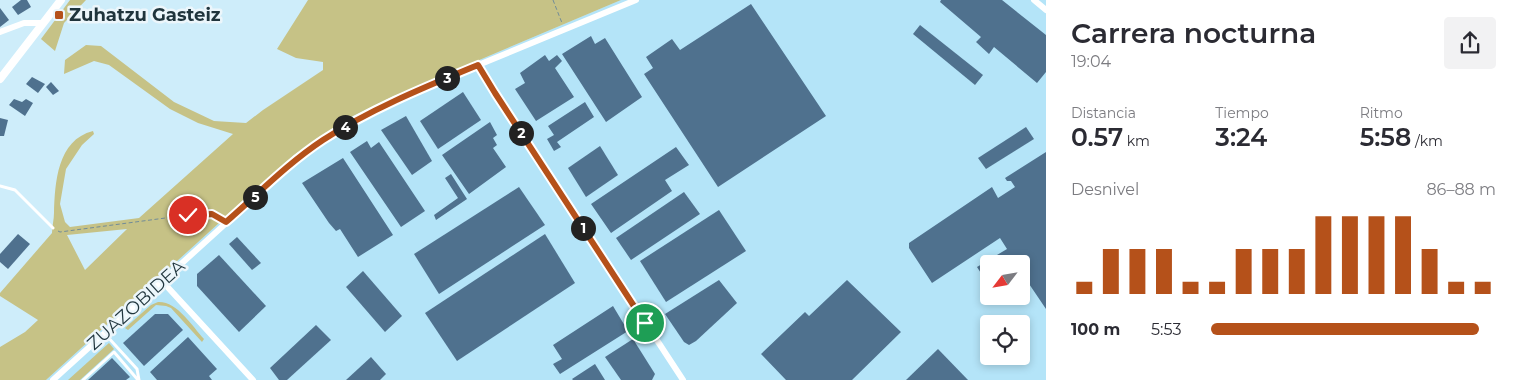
<!DOCTYPE html>
<html lang="es">
<meta charset="utf-8">
<style>
body{margin:0;font-family:Montserrat,sans-serif;background:#f2f2f3;color:#2b2b33;height:100vh;display:flex;flex-direction:column;font-size:19px;white-space:nowrap}
*{box-sizing:border-box;margin:0}
p{font-size:16px;color:#7c7c81}
.icon{flex:none;width:28px;height:28px;fill:none;stroke:currentColor;stroke-width:2;stroke-linecap:round;stroke-linejoin:round}
.map{position:relative;flex:1;overflow:hidden}
.side{display:flex;flex-direction:column;background:#fff;width:475px}
.side>*{flex:none}
.needle{width:32px;rotate:239deg}
.fabs{position:absolute;left:980px;top:255px;display:grid;gap:10px}
.fabs a{display:grid;place-items:center;width:50px;height:50px;border-radius:5px;background:#fff;box-shadow:0 2px 8px #0003;font-size:25px}
.pin{position:absolute;display:grid;place-items:center;width:42px;height:42px;color:#fff;margin:-21px;border:2px solid #fff;border-radius:50%;box-shadow:0 1px 5px #0007}
.km{position:absolute;width:25px;height:25px;margin:-12px;border-radius:50%;background:#222;color:#fff;font-size:14px;line-height:25px;text-align:center}
.round{display:grid;place-items:center;flex:none;width:52px;height:52px;border-radius:5px;background:#f2f2f3}
.headline{display:flex;align-items:center;justify-content:space-between;height:85px;padding:0 25px}
h1{font-size:28px;font-weight:600;line-height:38px}
.stats{display:grid;grid-template-columns:repeat(3,1fr);gap:8px;height:85px;padding:5px 25px}
.stats div{display:grid;align-content:center}
.stats b{font-size:25px;font-weight:600}
.stats small{font-size:14px;font-weight:400}
.stats p{font-size:14px}
.chart{height:140px;padding:10px 25px}
.chart p{display:flex;justify-content:space-between}
.chart svg{width:100%;height:90px;margin-top:5px;stroke:#b5511a;stroke-width:6}
ul{padding:0 25px;list-style:none;font-size:16px}
li{display:grid;grid-template-columns:80px 60px 1fr;align-items:center;height:38px}
li i{height:12px;border-radius:6px;background:#b5511a}
main{display:flex;flex:1;min-height:0}
.map>svg:first-child{display:block}
.built{fill:#b4e4f8;fill-rule:evenodd}
.green{fill:#c6c286;fill-rule:evenodd}
.building{fill:#4f718e}
.lines{fill:none;stroke-linecap:round;stroke-linejoin:round}
.path{stroke:#728c97;stroke-width:1;stroke-dasharray:4 2.5;stroke-linecap:butt}
.service{stroke:#fff;stroke-width:3}
.minor{stroke:#fff;stroke-width:6}
.tertiary{stroke:#fff;stroke-width:8}
.route-casing{stroke:#fff;stroke-width:10}
.route{stroke:#b5511a;stroke-width:6}
.poi-dot{fill:#b5511a;stroke:#ecf6fb;stroke-width:2}
.labels{text-anchor:middle;stroke-width:5;stroke-linejoin:round;paint-order:stroke}
.poi-label{font-size:18px;font-weight:bold;fill:#1f343c;stroke:#ecf6fb;text-anchor:start}
.street-label{font-size:18px;fill:#1f343c;stroke:#ecf6fb}
</style>
<main>
<div class="map">
<svg width="1046" height="380" viewBox="0 0 1046 380">
<rect width="100%" height="100%" fill="#ceedfa"/>
<!-- built -->
<path class="built" d="M621,0H1046V380H46L294,155L325,134L353,116L392,97ZM989,264H1021V296H989ZM989,324H1021V356H989Z"/>
<!-- green -->
<g class="green">
<polygon points="70,0 86,0 64,23 55,51 41,39"/>
<path d="M308,0H621L392,97L353,116L325,134L294,155L46,380H0V347L25,332L38,320L0,296V293L52,233C52,226 54,220 54,213C55,183 57,140 93,131L94,134L82,145L66,169L60,204L65,222L70,227L139,218L233,134L198,123L170,109L109,65L94,61L64,74L65,60L86,45L101,46L174,102L214,121L246,123L263,110L323,70V62L296,58L277,49ZM127,229L85,270L67,235Z"/>
<path d="M158,302C177,301 192,326 204,339L202,342L171,308L166,306L156,305L128,330L125,328L151,305Z"/>
<polygon points="109,343 114,349 80,380 68,380"/>
</g>
<!-- building -->
<g class="building">
<polygon points="21,0 27,0 31,7 18,15 12,7"/>
<polygon points="941,0 1002,0 1046,35 1046,72 1037,83 994,47 989,54 976,42 981,37 940,2"/>
<polygon points="751,4 826,116 718,187 644,74 653,68 646,57 672,39 680,50"/>
<polygon points="0,8 9,20 0,27"/>
<polygon points="920,25 983,75 975,85 913,34"/>
<polygon points="591,36 595,44 605,38 642,97 606,122 562,54"/>
<polygon points="545,55 549,61 557,55 562,61 555,68 574,97 536,121 515,89 525,83 520,73"/>
<polygon points="32,77 45,84 38,93 26,84"/>
<polygon points="51,82 59,91 53,95 46,87"/>
<polygon points="463,92 481,120 438,149 420,121"/>
<polygon points="14,99 22,102 26,99 33,103 25,116 9,105"/>
<polygon points="585,102 594,117 557,142 561,147 554,151 547,139 554,135 548,126"/>
<polygon points="406,116 432,161 412,175 381,130"/>
<polygon points="0,118 8,120 4,136 0,136"/>
<polygon points="490,122 497,135 493,138 497,145 493,148 506,167 469,194 442,155"/>
<polygon points="1026,127 1034,139 986,169 978,158"/>
<polygon points="367,141 371,148 379,142 425,211 401,227 350,152"/>
<polygon points="600,146 618,175 586,197 568,168"/>
<polygon points="676,147 689,165 665,180 672,191 611,233 591,204"/>
<polygon points="1046,152 1046,309 1021,272 1021,264 1016,264 1014,261 1011,264 989,264 989,279 986,281 977,267 1007,249 1000,238 932,283 909,248 909,243 992,187 998,198 1015,187 1011,181 1007,181 1005,178"/>
<polygon points="343,158 393,235 358,257 340,229 336,231 329,223 302,183"/>
<polygon points="451,174 467,199 436,220 434,215 458,198 445,178"/>
<polygon points="519,187 545,225 439,294 414,254"/>
<polygon points="684,192 700,214 631,260 616,238"/>
<polygon points="719,210 746,251 666,302 640,261"/>
<polygon points="18,234 30,244 8,269 0,262 0,254"/>
<polygon points="545,234 575,283 457,361 425,313"/>
<polygon points="237,237 261,263 252,270 229,244"/>
<polygon points="219,255 266,306 239,332 197,286 197,274"/>
<polygon points="363,271 402,316 385,332 346,287"/>
<polygon points="719,280 737,303 696,341 689,345 684,342 665,314"/>
<polygon points="847,280 901,332 852,380 786,380 761,354 805,312 809,316"/>
<polygon points="613,306 628,331 560,374 553,364 562,359 553,345"/>
<polygon points="155,314 168,314 183,330 144,366 123,343"/>
<polygon points="316,325 331,340 287,380 279,380 270,368"/>
<polygon points="188,337 217,369 209,376 212,380 157,380 150,372"/>
<polygon points="633,339 655,374 652,380 621,380 605,357"/>
<polygon points="938,349 968,380 906,380"/>
<polygon points="371,357 386,374 380,380 346,380"/>
<polygon points="112,358 130,377 126,380 88,380"/>
<polygon points="595,364 605,380 573,380 572,379"/>
</g>
<g class="lines">
<!-- path -->
<g class="path">
<polyline points="553,0 562,23"/>
<polyline points="58,231 60,232 188,215 212,214 221,219"/>
</g>
<!-- service -->
<g class="service">
<polyline points="0,186 15,190 53,228"/>
<polyline points="105,334 137,369 139,380"/>
<polyline points="83,380 114,352 138,380"/>
</g>
<!-- minor -->
<g class="minor">
<polyline points="1034,0 1046,10"/>
<polyline points="0,32 24,23 42,23"/>
<polyline points="478,65 495,93 683,380"/>
<polyline points="162,281 253,380"/>
<polyline points="53,380 288,167 321,141 352,123 389,104 454,75 636,0"/>
</g>
<!-- tertiary -->
<polyline class="tertiary" points="0,79 61,0"/>
</g>
<g class="lines">
<defs>
<path id="route" d="M188,215L212,214L226,222C257,195 288,163 323,140C371,109 425,87 478,65L495,93L645,323"/>
</defs>
<!-- route casing -->
<use href="#route" class="route-casing"/>
<!-- route -->
<use href="#route" class="route"/>
</g>
<!-- markers -->
<rect class="poi-dot" x="54" y="10" width="10" height="10" rx="2.5"/>
<g class="labels">
<!-- poi labels -->
<g class="poi-label">
<text x="69" y="21">Zuhatzu Gasteiz</text>
</g>
<!-- street labels -->
<g class="street-label">
<text transform="translate(136 305) rotate(-42)" y="6">ZUAZOBIDEA</text>
</g>
</g>
</svg>
<div class="fabs">
<a><svg class="needle" viewBox="-14 -14 28 28"><path d="M0-13l5 13h-10z" fill="#e53935"/><path d="M0 13l5-13h-10z" fill="#7c7c81"/></svg></a>
<a><svg class="icon" aria-label="locate" viewBox="0 0 24 24"><circle cx="12" cy="12" r="6"/><path d="M12 2v4M12 18v4M2 12h4M18 12h4"/></svg></a>
</div>
<div class="pin" style="left:645px;top:323px;background:#1e9e55"><svg class="icon" aria-label="arrive" viewBox="0 0 24 24"><path d="M6 21V4h12l-3 4 3 4H6"/></svg></div>
<div class="pin" style="left:188px;top:215px;background:#d93025"><svg class="icon" aria-label="check" viewBox="0 0 24 24"><path d="M5 12l5 5 9-10"/></svg></div>
<b class="km" style="left:583px;top:228px">1</b>
<b class="km" style="left:521px;top:133px">2</b>
<b class="km" style="left:447px;top:78px">3</b>
<b class="km" style="left:345px;top:127px">4</b>
<b class="km" style="left:255px;top:197px">5</b>
</div>
<section class="side">
<div class="headline"><div><h1>Carrera nocturna</h1><p>19:04</p></div><a class="round"><svg class="icon" aria-label="share" viewBox="0 0 24 24"><path d="M12 15V3M7 8l5-5 5 5M5 13v7h14v-7"/></svg></a></div>
<div class="stats">
<div><p>Distancia</p><b>0.57<small> km</small></b></div>
<div><p>Tiempo</p><b>3:24</b></div>
<div><p>Ritmo</p><b>5:58<small> /km</small></b></div>
</div>
<div class="chart"><p><span>Desnivel</span>86–88 m</p>
<svg viewBox="0 0 160 44" preserveAspectRatio="none"><path d="M5 44V38M15 44V22M25 44V22M35 44V22M45 44V38M55 44V38M65 44V22M75 44V22M85 44V22M95 44V6M105 44V6M115 44V6M125 44V6M135 44V22M145 44V38M155 44V38"/></svg>
</div>
<ul>
<li><b>100 m</b>5:53<i style="width:94%"></i></li>
</ul>
</section>
</main>
